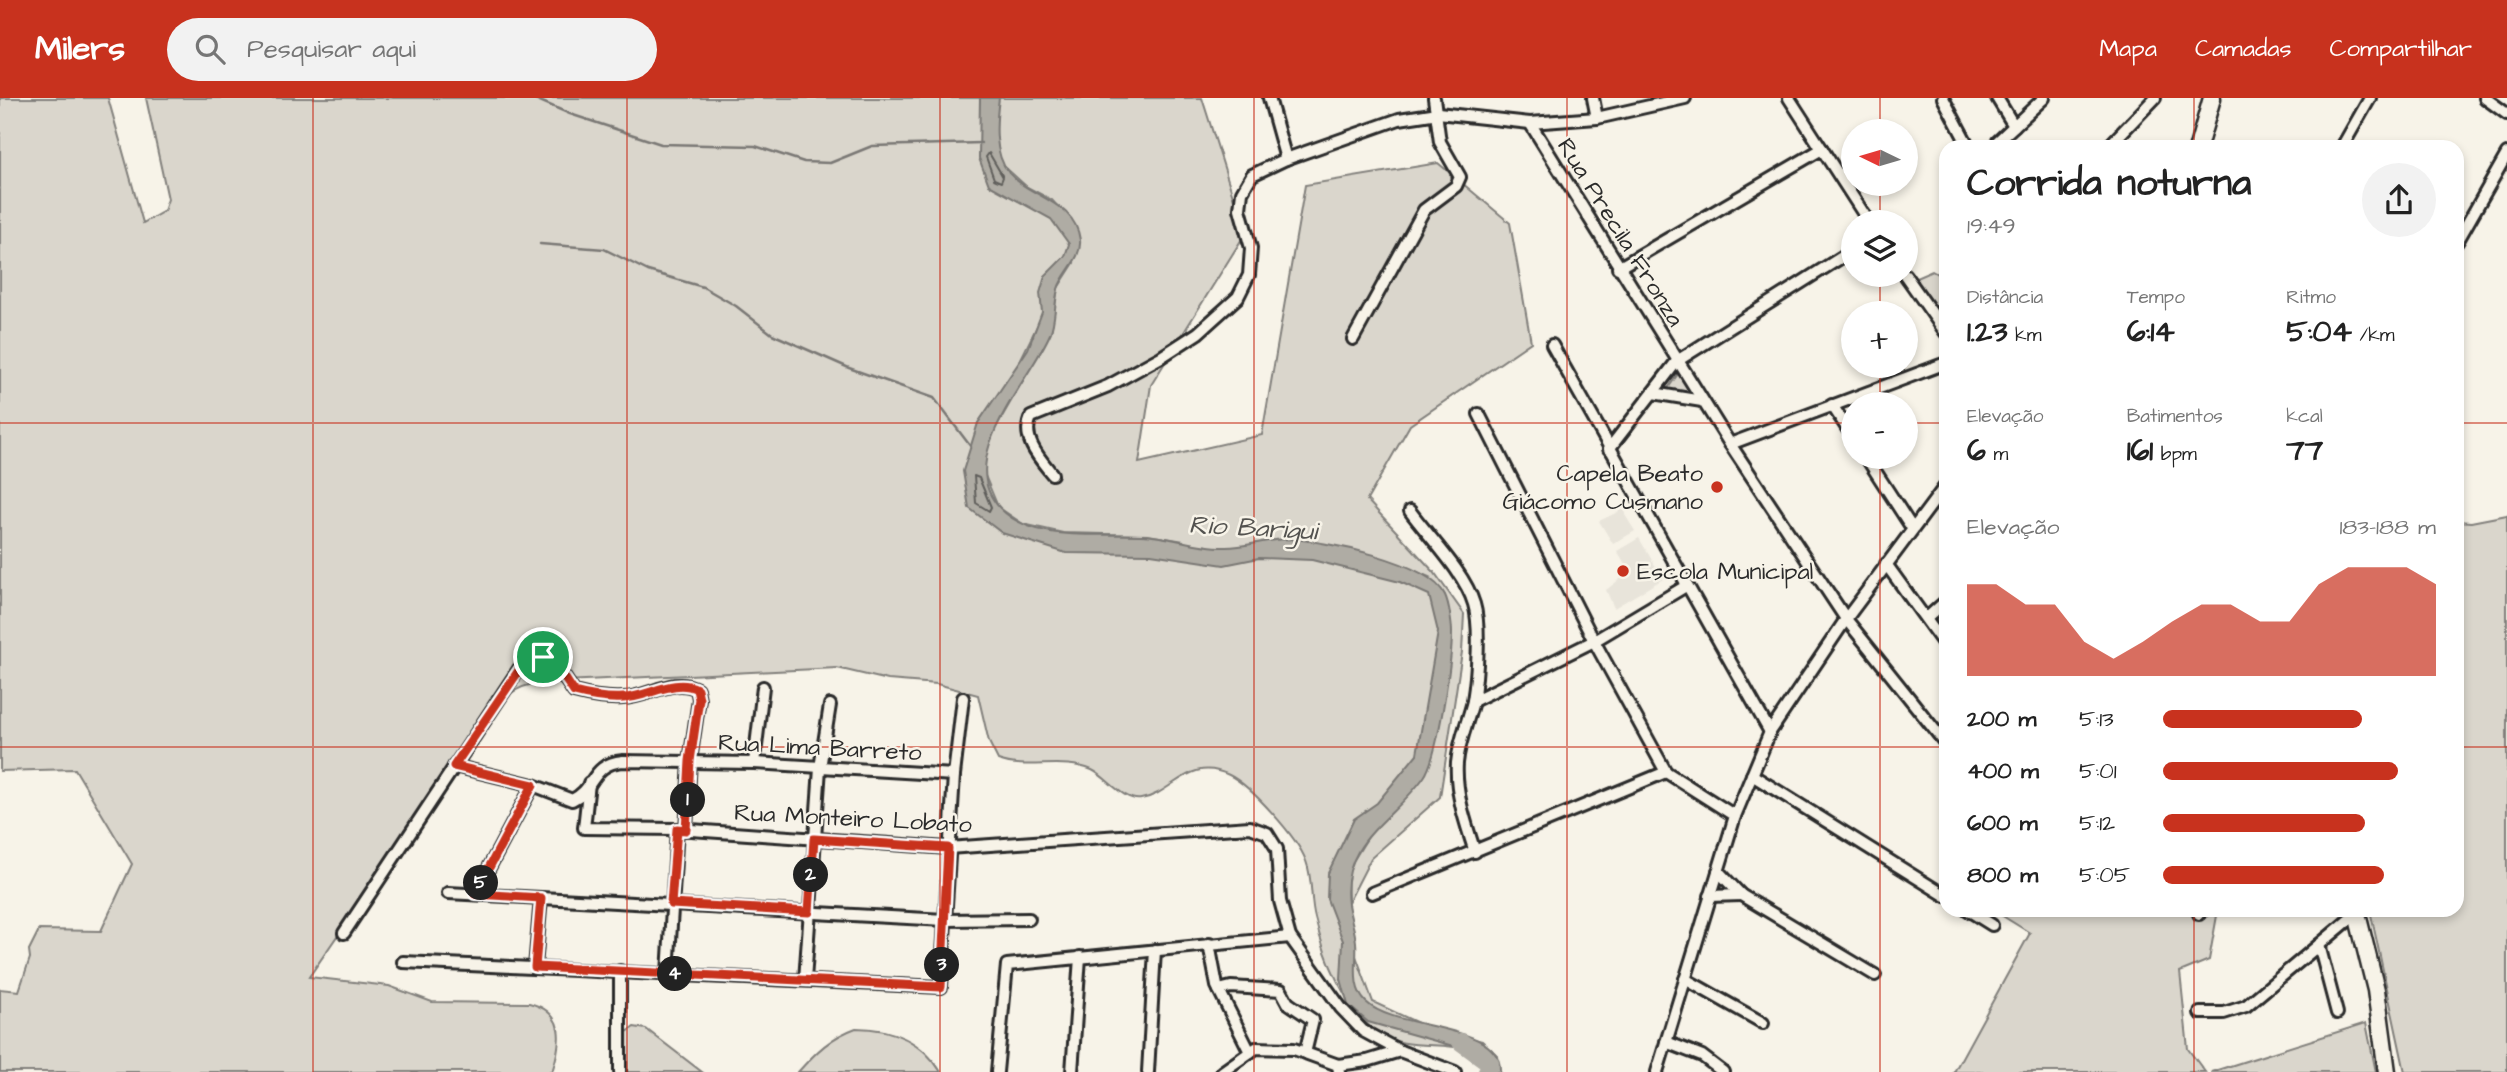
<!DOCTYPE html>
<html lang="pt">
<meta charset="utf-8">
<style>
body{margin:0;font-family:"Architects Daughter",sans-serif;background:#f2f2f2;color:#222;height:100vh;display:flex;flex-direction:column;font-size:26px;white-space:nowrap}
*{box-sizing:border-box;margin:0}
p{font-size:23px;color:#767676}
.icon{flex:none;width:38px;height:38px;fill:none;stroke:currentColor;stroke-width:2;stroke-linecap:round;stroke-linejoin:round}
.map{position:relative;flex:1;overflow:hidden}
.side{position:absolute;left:1939px;top:42px;width:525px;height:777px;display:flex;flex-direction:column;background:#fff;border-radius:21px;box-shadow:0 4px 10px #0003}
.side>*{flex:none}
.needle{width:46px;rotate:275deg}
.buttons{position:absolute;left:1841px;top:21px;display:grid;gap:14px}
.buttons a{display:grid;place-items:center;width:77px;height:77px;border-radius:50%;background:#fff;box-shadow:0 4px 10px #0003;font-size:35px}
.pin{position:absolute;display:grid;place-items:center;width:60px;height:60px;color:#fff;margin:-30px;border:4px solid #fff;border-radius:50%;box-shadow:0 2px 7px #0007}
.km{position:absolute;width:35px;height:35px;margin:-18px;border-radius:50%;background:#222;color:#fff;font-size:19px;line-height:35px;text-align:center}
.round{display:grid;place-items:center;flex:none;width:74px;height:74px;border-radius:37px;background:#f2f2f2}
.headline{display:flex;align-items:center;justify-content:space-between;height:119px;padding:0 28px}
h1{font-size:38px;font-weight:800;line-height:52px}
.metrics{display:grid;grid-template-columns:repeat(3,1fr);gap:10px;height:119px;padding:7px 28px}
.metrics div{display:grid;align-content:center}
.metrics b{font-size:30px;font-weight:800}
.metrics small{font-size:19px;font-weight:400}
.metrics p{font-size:19px}
.chart{height:196px;padding:14px 28px}
.chart p{display:flex;justify-content:space-between}
.chart svg{width:100%;height:126px;margin-top:7px;fill:#c8321e;opacity:.7}
ul{padding:0 28px;list-style:none;font-size:23px}
li{display:grid;grid-template-columns:112px 84px 1fr;align-items:center;height:52px}
li i{height:18px;border-radius:9px;background:#c8321e}
header{display:flex;align-items:center;gap:42px;box-sizing:border-box;height:98px;padding:0 35px;background:#c8321e;color:#fff}
header strong{font-size:33px}
nav{display:flex;gap:38px;margin-inline-start:auto;font-size:24px}
.search{width:490px;height:63px;background:#f2f2f2;display:flex;align-items:center;gap:18px;box-sizing:border-box;padding:0 24px;border-radius:38px;color:#767676;font-size:26px}
.map>svg:first-child{display:block}
.built{fill:#e8e4da}
.green{fill:#dad6cc;stroke:#82807c;stroke-width:2;fill-rule:evenodd}
.water{fill:#afaca4;stroke:#7a7874;stroke-width:2}
.lines{fill:none;stroke-linecap:round;stroke-linejoin:round}
.shore{stroke:#605f5b;stroke-width:2}
.stream{stroke:#7a7874;stroke-width:2.5}
.river{stroke:#afaca4;stroke-width:18}
.minor-casing{stroke:#2b2b2b;stroke-width:16}
.secondary-casing{stroke:#2b2b2b;stroke-width:21}
.minor{stroke:#f7f3e8;stroke-width:10}
.secondary{stroke:#f7f3e8;stroke-width:16}
.route-casing{stroke:#fff;stroke-width:14}
.route{stroke:#c8321e;stroke-width:9}
.grid{fill:none;stroke:#c8321e;stroke-width:2;stroke-opacity:0.55}
.poi-dot{fill:#c8321e;stroke:#f7f3e8;stroke-width:2.5}
.labels{text-anchor:middle;stroke-width:5;stroke-linejoin:round;paint-order:stroke}
.street-label{font-size:24px;fill:#2b2b2b;stroke:#f7f3e8}
.poi-label{font-size:24px;fill:#2b2b2b;stroke:#f7f3e8;text-anchor:end}
.water-label{font-size:26px;font-style:italic;fill:#53524f;stroke:#f7f3e8}
</style>
<header>
<strong>Milers</strong>
<div class="search"><svg class="icon" aria-label="search" viewBox="0 0 24 24"><circle cx="10" cy="10" r="6"/><path d="M15 15l6 6"/></svg>Pesquisar aqui</div>
<nav><a>Mapa</a><a>Camadas</a><a>Compartilhar</a></nav>
</header>
<div class="map">
<svg width="2507" height="974" viewBox="0 0 2507 974">
<rect width="100%" height="100%" fill="#f7f3e8"/>
<filter id="ink" filterUnits="userSpaceOnUse"><feTurbulence type="fractalNoise" baseFrequency=".0143" numOctaves="2"/><feDisplacementMap in="SourceGraphic" scale="14" xChannelSelector="R" yChannelSelector="G"/><feConvolveMatrix kernelMatrix="1 2 1 2 8 2 1 2 1" color-interpolation-filters="sRGB"/></filter>
<g filter="url(#ink)">
<!-- built -->
<g class="built">
<polygon points="1620,410 1626,411 1625,417 1635,433 1613,446 1599,423 1618,414"/>
<polygon points="1639,440 1663,481 1614,510 1606,492 1629,474 1617,453"/>
</g>
<!-- green -->
<g class="green">
<path d="M0,0H108L143,125L164,113L168,101L146,0H1202L1245,136L1151,287L1139,365L1262,337L1305,87L1438,65L1510,125L1531,244L1410,327L1367,402L1434,474L1464,516L1462,554L1440,699L1371,760L1348,805L1347,773L1374,729L1394,711L1337,758L1352,847L1373,904L1431,931L1482,943L1497,957L1498,967C1485,964 1479,954 1466,951C1438,944 1403,952 1378,935C1345,912 1324,858 1315,820C1310,802 1313,781 1306,763C1298,740 1250,687 1229,677C1189,657 1173,696 1141,701C1124,704 1107,679 1092,672C1062,659 1029,673 998,662L989,644L978,597L937,586L888,582L837,570L543,584C513,588 500,601 483,625L309,879L389,888L432,904L529,905C566,914 562,943 552,974H0V891L19,893L30,860L29,852L39,832L101,833L132,766L75,671L0,673ZM1006,70L1027,89L1052,102L1068,120L1006,77ZM1065,158L1074,165L1058,190L1051,234L995,331L986,354L983,373L998,409L1023,426L1063,435L1148,437L1184,443L1027,435L969,405L978,325L1014,275L1039,224L1044,221L1061,163ZM1287,441C1336,448 1383,458 1429,479L1405,486Z"/>
<polygon points="1932,173 1946,181 1946,223 1916,180"/>
<polygon points="1678,276 1680,277 1695,299 1664,296"/>
<polygon points="2507,417 2507,974 2405,974 2370,812 2457,812 2457,423 2471,424"/>
<polygon points="1993,812 2218,812 2209,862 2180,874 2188,951 2205,974 1954,974 2030,835"/>
<polygon points="2366,925 2376,974 2211,974"/>
<polygon points="634,929 646,931 702,974 615,974 623,937"/>
<path d="M856,930C891,930 922,943 941,974H798C816,954 831,939 856,930Z"/>
</g>
<!-- water -->
<path class="water" d="M980,0H999C996,23 993,56 1009,75C1031,100 1075,103 1080,142C1082,161 1063,174 1058,191C1054,205 1056,222 1050,236C1030,283 953,361 1000,410C1033,445 1098,435 1142,437C1170,438 1198,450 1226,449C1247,449 1267,441 1288,441C1322,442 1429,463 1445,497C1449,506 1452,525 1452,535C1452,561 1438,660 1424,679C1393,723 1340,743 1348,806C1350,819 1355,832 1356,844C1358,864 1350,888 1366,904C1397,934 1503,923 1500,974H1483L1485,957L1368,924L1348,907L1341,881L1343,843L1327,801L1328,775L1354,721L1377,705L1417,656L1438,534L1429,497L1400,484L1312,462L1259,460L1224,467L1151,456L1066,455L1002,435L969,410L963,373L978,325L1028,251L1042,214L1040,195L1045,178L1065,158L1069,146L1051,121L989,87L979,60Z"/>
<g class="lines">
<!-- shore -->
<g class="shore">
<polygon points="989,55 1003,79 1001,84 994,81 986,59"/>
<polygon points="974,378 979,380 991,409 989,413 976,405"/>
</g>
<!-- stream -->
<g class="stream">
<polyline points="533,0 570,16 661,46 755,48 804,64 830,65 872,48 981,45"/>
<polyline points="540,146 604,151 648,173 703,189 736,208 772,236 849,270 934,300 971,349"/>
</g>
<!-- river -->
<polyline class="river" points="1461,944 1490,965 1487,974"/>
<defs>
<g id="minor">
<polyline points="1269,0 1286,61"/>
<polyline points="1593,0 1597,20"/>
<polyline points="1789,0 1869,124"/>
<polyline points="1943,0 1969,49"/>
<polyline points="1997,0 2014,28"/>
<polyline points="2485,0 2507,16"/>
<polyline points="1530,25 1730,346 1846,521 1946,646"/>
<polyline points="1997,44 2044,0"/>
<polyline points="2108,49 2155,0"/>
<polyline points="2342,49 2370,0"/>
<polyline points="2457,144 2507,56"/>
<polyline points="1618,170 1822,51"/>
<polyline points="1905,177 1946,235"/>
<polyline points="1353,241 1424,112 1456,88 1460,79 1440,44 1434,0"/>
<polyline points="1552,247 1770,634"/>
<polyline points="1653,295 1702,303"/>
<polyline points="1832,307 1853,339"/>
<polyline points="1479,316 1594,543 1666,674 1735,718"/>
<polyline points="1730,346 1946,265"/>
<polyline points="1609,351 1677,263 1853,152"/>
<polyline points="1866,359 1912,430"/>
<path d="M1052,376C1039,360 1021,340 1031,319L1108,288L1161,259L1198,235L1238,199L1249,177L1251,150L1240,111L1242,94L1252,77L1286,61L1399,21L1438,15L1530,25L1597,20L1685,0"/>
<path d="M1410,413C1429,439 1465,475 1474,506C1481,529 1477,578 1473,603C1468,624 1459,642 1457,665C1455,695 1466,726 1475,754"/>
<polyline points="1886,466 1946,549"/>
<polyline points="1927,520 1946,503"/>
<polyline points="1473,603 1594,543 1686,488"/>
<polyline points="754,665 763,589"/>
<path d="M454,668L533,687L572,702C596,691 590,666 623,663L754,665L954,677"/>
<polyline points="1752,677 1946,798"/>
<polyline points="589,685 584,730 677,731 948,750 1250,729 1267,735 1277,751 1280,803 1290,839 1341,910 1363,933 1400,953 1455,974"/>
<polyline points="1718,773 1741,797 1875,877"/>
<polyline points="448,795 945,822 1029,821"/>
<polyline points="1372,795 1666,674"/>
<polyline points="475,796 533,687"/>
<polyline points="1710,798 1741,797"/>
<polyline points="1968,812 1992,827"/>
<polyline points="2199,816 2203,812"/>
<path d="M344,835L525,562L534,558L554,564L574,594C589,598 607,601 623,600C647,600 674,578 697,591L699,601L690,663L686,732"/>
<polyline points="1209,846 1217,888 1250,954"/>
<polyline points="2319,847 2337,915"/>
<polyline points="403,864 941,889 954,677 963,600"/>
<polyline points="535,869 541,800"/>
<polyline points="620,873 620,974"/>
<polyline points="668,875 677,731"/>
<polyline points="1685,881 1763,925"/>
<polyline points="805,882 820,670 830,607"/>
<polyline points="1219,892 1231,889 1281,892 1288,905 1313,922 1305,955"/>
<polyline points="2200,915 2224,915 2246,908 2357,815"/>
<polyline points="1666,944 1702,958 1723,974"/>
<polyline points="997,974 1007,867 1290,839"/>
<polyline points="1072,974 1080,859"/>
<polyline points="1148,974 1155,852"/>
<polyline points="1222,974 1256,950 1294,951 1338,967"/>
<polyline points="1339,974 1338,967 1367,963 1400,953"/>
<polyline points="1657,974 1735,718 1770,634 1846,521 1946,387"/>
</g>
<g id="secondary">
<polyline points="2198,49 2212,0"/>
<polyline points="2356,812 2376,892 2387,974"/>
</g>
</defs>
<!-- minor casing -->
<use href="#minor" class="minor-casing"/>
<!-- secondary casing -->
<use href="#secondary" class="secondary-casing"/>
<!-- minor -->
<use href="#minor" class="minor"/>
<!-- secondary -->
<use href="#secondary" class="secondary"/>
</g>
</g>
<g class="lines" filter="url(#ink)">
<defs>
<path id="route" d="M534,558L554,564L574,594C589,598 607,601 623,600C647,600 674,579 697,591L699,601L690,663L686,732L677,731L671,806L809,814L814,741L948,750L941,889L535,869L541,800L475,796L533,687L454,668L526,562Z"/>
</defs>
<!-- route casing -->
<use href="#route" class="route-casing"/>
<!-- route -->
<use href="#route" class="route"/>
</g>
<!-- grid -->
<path class="grid" d="M313,0V974M627,0V974M940,0V974M1254,0V974M1567,0V974M1880,0V33M2194,0V49M1880,86V124M1880,177V215M1880,268V306M0,325H1853M1906,325H1946M2457,325H2507M1880,359V974M0,649H1946M2457,649H2507M2194,812V974"/>
<!-- markers -->
<g class="poi-dot">
<circle cx="1717" cy="389" r="7"/>
<circle cx="1623" cy="473" r="7"/>
</g>
<g class="labels">
<!-- street labels -->
<g class="street-label">
<text transform="translate(1621 134) rotate(58)" y="8">Rua Precila Fronza</text>
<text transform="translate(820 649) rotate(3)" y="8">Rua Lima Barreto</text>
<text transform="translate(853 720) rotate(3)" y="8">Rua Monteiro Lobato</text>
</g>
<!-- poi labels -->
<g class="poi-label">
<text x="1703" y="383">Capela Beato<tspan x="1703" dy="28">Giácomo Cusmano</tspan></text>
<text x="1637" y="481" text-anchor="start">Escola Municipal</text>
</g>
<!-- water labels -->
<g class="water-label">
<text transform="translate(1253 429) rotate(3)" y="9">Rio Barigui</text>
</g>
</g>
</svg>
<div class="buttons">
<a><svg class="needle" viewBox="-14 -14 28 28"><path d="M0-13l5 13h-10z" fill="#e53935"/><path d="M0 13l5-13h-10z" fill="#767676"/></svg></a>
<a><svg class="icon" aria-label="layers" viewBox="0 0 24 24"><path d="M12 4l9 5-9 5-9-5zM3 14l9 5 9-5"/></svg></a>
<a>+</a>
<a>−</a>
</div>
<div class="pin" style="left:543px;top:559px;background:#1e9e55"><svg class="icon" aria-label="arrive" viewBox="0 0 24 24"><path d="M6 21V4h12l-3 4 3 4H6"/></svg></div>
<b class="km" style="left:688px;top:702px">1</b>
<b class="km" style="left:811px;top:777px">2</b>
<b class="km" style="left:942px;top:867px">3</b>
<b class="km" style="left:675px;top:876px">4</b>
<b class="km" style="left:481px;top:785px">5</b>
<section class="side">
<div class="headline"><div><h1>Corrida noturna</h1><p>19:49</p></div><a class="round"><svg class="icon" aria-label="share" viewBox="0 0 24 24"><path d="M12 15V3M7 8l5-5 5 5M5 13v7h14v-7"/></svg></a></div>
<div class="metrics">
<div><p>Distância</p><b>1.23<small> km</small></b></div>
<div><p>Tempo</p><b>6:14</b></div>
<div><p>Ritmo</p><b>5:04<small> /km</small></b></div>
</div>
<div class="metrics">
<div><p>Elevação</p><b>6<small> m</small></b></div>
<div><p>Batimentos</p><b>161<small> bpm</small></b></div>
<div><p>kcal</p><b>77</b></div>
</div>
<div class="chart"><p><span>Elevação</span>183–188 m</p>
<svg viewBox="0 0 160 44" preserveAspectRatio="none"><path d="M0 44V12L10 12L20 19L30 19L40 32L50 38L60 32L70 25L80 19L90 19L100 25L110 25L120 12L130 6L140 6L150 6L160 12V44z"/></svg>
</div>
<ul>
<li><b>200 m</b>5:13<i style="width:73%"></i></li>
<li><b>400 m</b>5:01<i style="width:86%"></i></li>
<li><b>600 m</b>5:12<i style="width:74%"></i></li>
<li><b>800 m</b>5:05<i style="width:81%"></i></li>
</ul>
</section>
</div>
